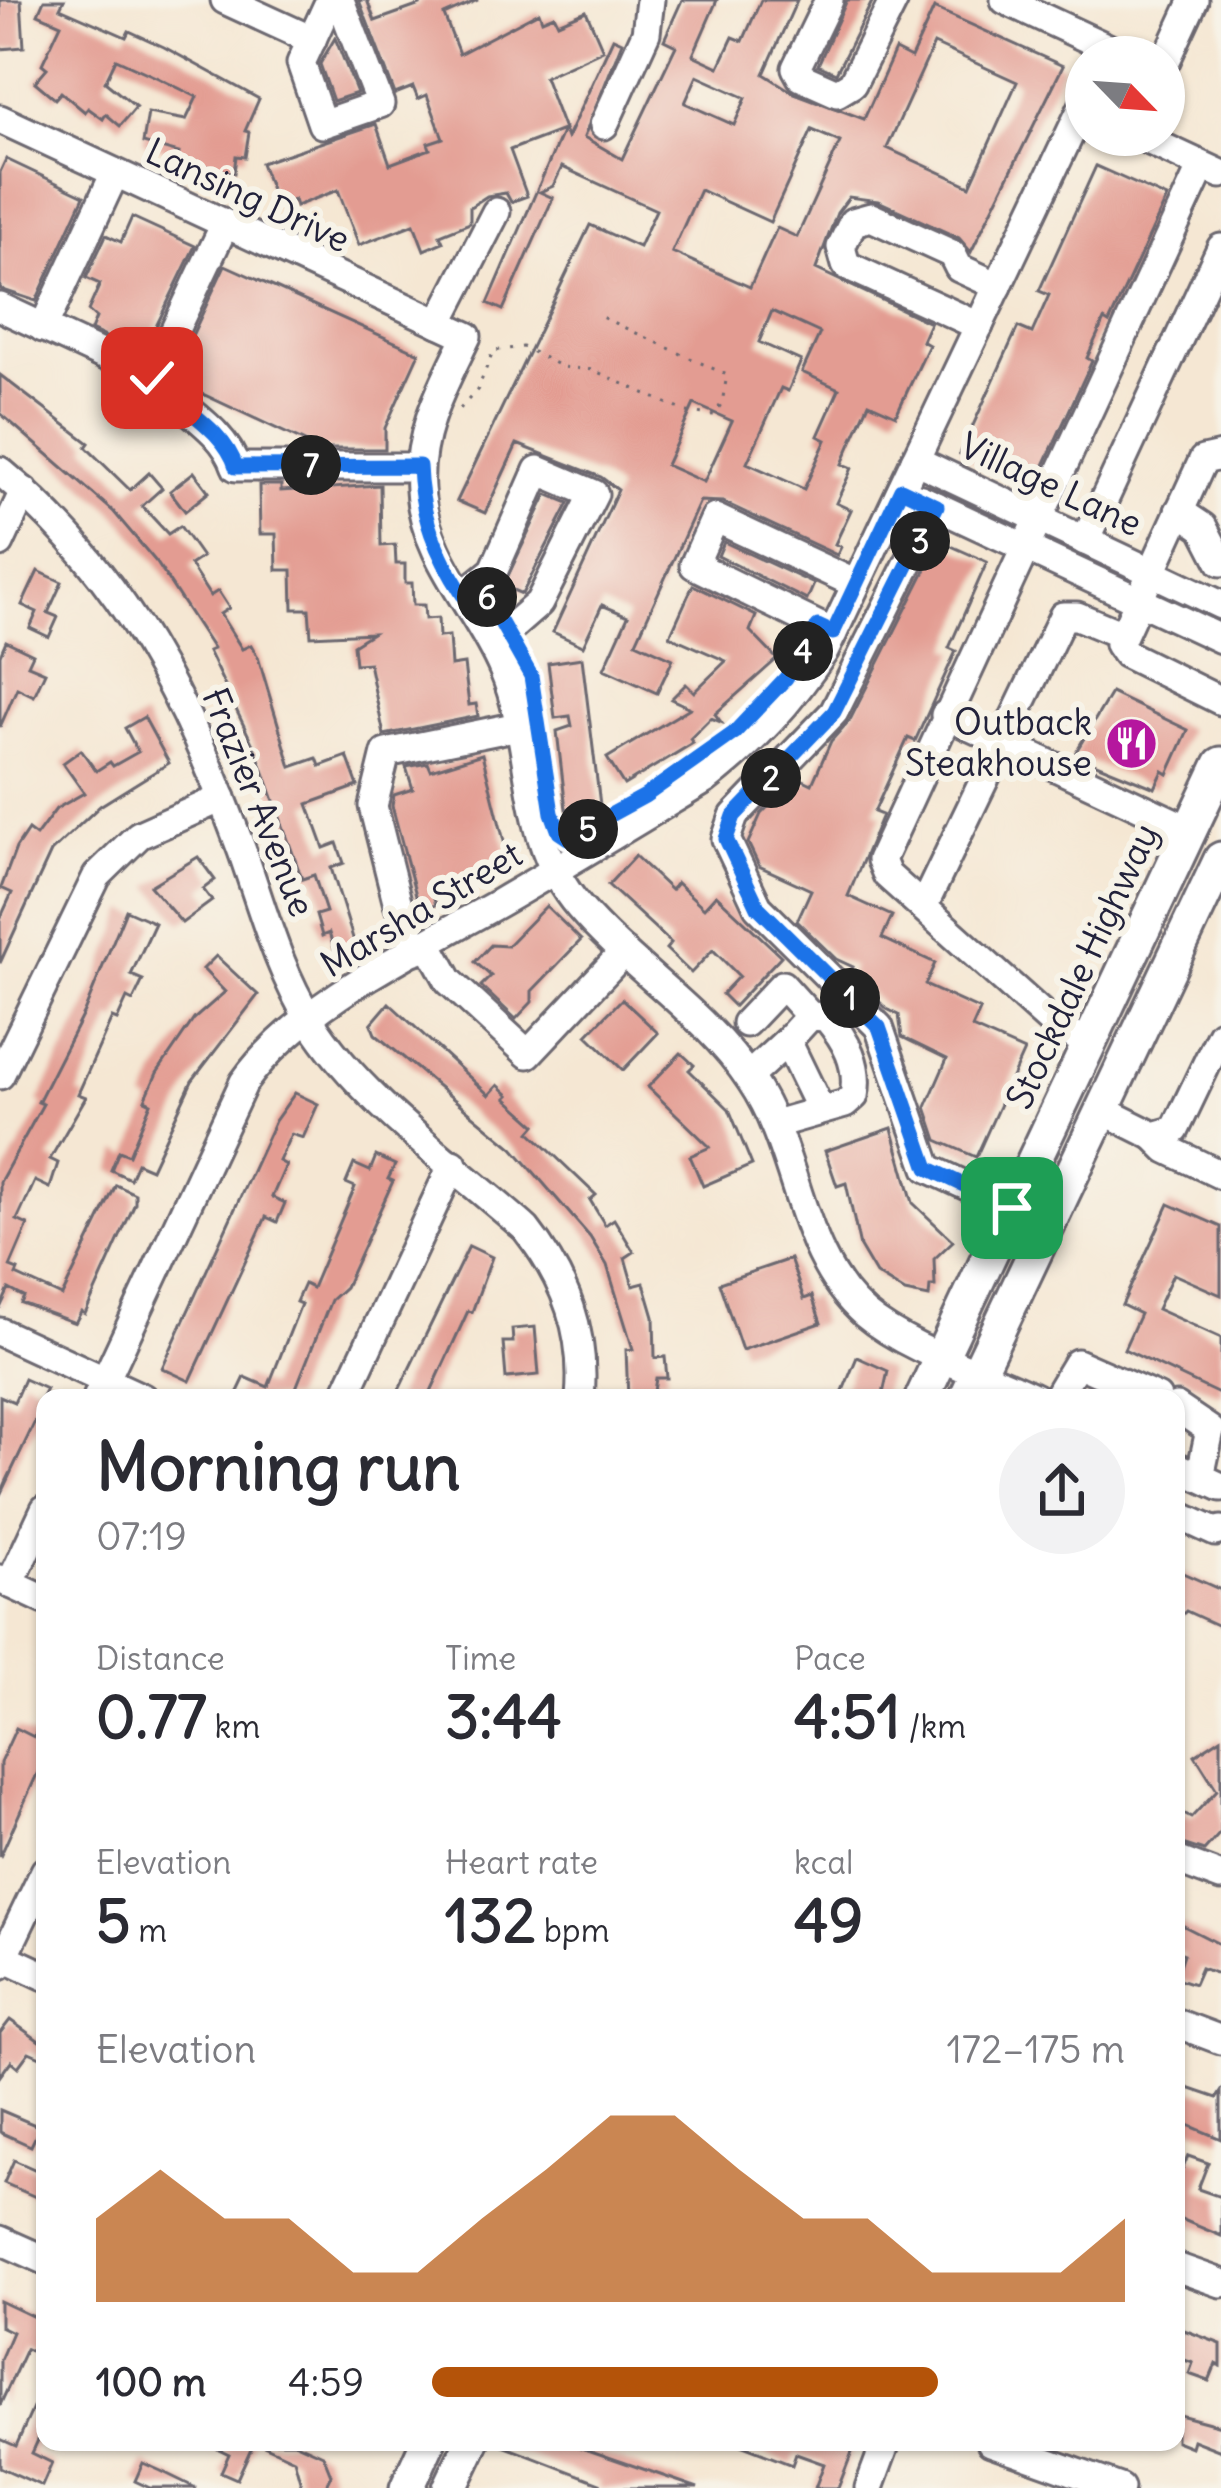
<!DOCTYPE html>
<meta charset="utf-8">
<style>
body{margin:0;font-family:Delius,sans-serif;background:#f2f2f3;color:#2b2b33;height:100vh;display:flex;flex-direction:column;font-size:45px;white-space:nowrap}
*{box-sizing:border-box;margin:0}
p{font-size:39px;color:#7c7c81}
.icon{flex:none;width:66px;height:66px;fill:none;stroke:currentColor;stroke-width:2;stroke-linecap:round;stroke-linejoin:round}
.map{position:relative;flex:1;overflow:hidden}
.side{position:absolute;left:36px;top:1389px;width:1149px;height:1062px;display:flex;flex-direction:column;background:#fff;border-radius:24px;box-shadow:0 3px 9px #0004}
.side>*{flex:none}
.needle{width:78px;rotate:115deg}
.fabs{position:absolute;left:1065px;top:36px;display:grid;gap:24px}
.fabs a{display:grid;place-items:center;width:120px;height:120px;border-radius:50%;background:#fff;box-shadow:0 3px 9px #0004;font-size:60px}
.pin{position:absolute;display:grid;place-items:center;width:102px;height:102px;color:#fff;margin:-51px;border-radius:24px;box-shadow:0 6px 18px #0006}
.km{position:absolute;width:60px;height:60px;margin:-30px;border-radius:50%;background:#222;color:#fff;font-size:33px;line-height:60px;text-align:center}
.round{display:grid;place-items:center;flex:none;width:126px;height:126px;border-radius:63px;background:#f2f2f3}
.summary{display:flex;align-items:center;justify-content:space-between;height:204px;padding:0 60px}
h1{font-size:66px;font-weight:700;line-height:90px}
.stats{display:grid;grid-template-columns:repeat(3,1fr);gap:18px;height:204px;padding:12px 60px}
.stats div{display:grid;align-content:center}
.stats b{font-size:60px;font-weight:700}
.stats small{font-size:33px;font-weight:400}
.stats p{font-size:33px}
.chart{height:336px;padding:24px 60px}
.chart p{display:flex;justify-content:space-between}
.chart svg{width:100%;height:216px;margin-top:12px;fill:#b45309;opacity:.7}
ul{padding:0 60px;list-style:none;font-size:39px}
li{display:grid;grid-template-columns:192px 144px 1fr;align-items:center;height:90px}
li i{height:30px;border-radius:15px;background:#b45309}
.map>svg:first-child{display:block}
.building{fill:#e39c92;fill-rule:evenodd}
.lines{fill:none;stroke-linecap:round;stroke-linejoin:round}
.minor-casing{stroke:#6c6770;stroke-width:33}
.major-casing{stroke:#6c6770;stroke-width:39}
.path{stroke:#6c6770;stroke-width:3;stroke-dasharray:3 9;stroke-linecap:butt}
.minor{stroke:#fff;stroke-width:27}
.major{stroke:#fff;stroke-width:33}
.route-casing{stroke:#fff;stroke-width:24}
.route{stroke:#1a73e8;stroke-width:15}
.labels{text-anchor:middle;stroke-width:12;stroke-linejoin:round;paint-order:stroke}
.street-label{font-size:36px;fill:#22223b;stroke:#f7f3e8}
.poi-label{font-size:36px;fill:#22223b;stroke:#f7f3e8;text-anchor:end}
</style>
<div class="map">
<svg width="1221" height="2488" viewBox="0 0 1221 2488">
<rect width="100%" height="100%" fill="#f7f3e8"/>
<filter id="ink" filterUnits="userSpaceOnUse"><feTurbulence type="fractalNoise" baseFrequency=".00833" numOctaves="2"/><feDisplacementMap in="SourceGraphic" scale="24" xChannelSelector="R" yChannelSelector="G"/><feConvolveMatrix kernelMatrix="1 2 1 2 8 2 1 2 1" color-interpolation-filters="sRGB"/></filter>
<filter id="wash" filterUnits="userSpaceOnUse"><feTurbulence type="fractalNoise" baseFrequency=".004" numOctaves="4" result="noise"/><feDisplacementMap in="SourceGraphic" scale="48" xChannelSelector="R" yChannelSelector="G"/><feGaussianBlur stdDeviation="2.7" result="paint"/><feColorMatrix in="noise" values="0 0 0 0 0 0 0 0 0 0 0 0 0 0 0 0 0 1.4 0 .05"/><feComposite in="paint" operator="in"/></filter>
<g filter="url(#wash)">
<rect width="100%" height="100%" fill="#f5e7d3"/>
<g id="blocks">
<!-- building -->
<g class="building">
<polygon points="0,0 21,0 24,47 0,49"/>
<polygon points="44,0 64,0 60,8 126,37 129,31 164,47 259,99 245,131 249,132 245,157 236,156 234,173 178,159 179,153 143,143 148,113 186,120 197,97 158,78 116,59 105,82 136,107 120,126 106,114 103,119 88,108 85,112 61,92 55,99 35,82 47,68 42,64 61,24 38,14"/>
<path d="M359,0H367L375,21L420,5L418,0H478L444,15L459,54L539,12L542,20L554,15L558,23L586,11L603,50L544,77L567,138L613,38L622,42L584,137L622,159L676,46L664,40L682,0H717L693,55L719,67L733,37L743,41L761,0H797L764,74L794,93L864,119L895,50L911,58L934,8L1063,66L971,252L959,238L878,201L849,197L837,213L816,269L930,323L922,341L929,345L896,415L869,403L842,464L852,468L836,503L851,510L835,544L841,547L837,555L723,502L700,501L636,642L673,659L657,693L604,669L628,616L602,605L583,646L553,632L618,490L601,477L517,444L485,513L457,501L590,225L639,247L656,210L562,167L553,186L540,192L553,198L503,310L488,303L563,130L510,150L527,196L511,202L506,193L487,196L470,207V223L440,235L443,242L424,250L414,224L359,245L338,190L296,206L294,200L277,206L261,163L376,124L390,164L430,149L428,143L443,138L427,95L418,99L413,87L395,94ZM934,44L1017,82L970,186L887,148ZM697,76L746,98L734,125L685,103ZM812,130L840,142L797,237L777,228L750,287L672,252L700,190L770,222ZM772,311L820,333L802,372L839,389L818,436L826,440L804,489L747,463L781,388L788,391L801,361L759,342ZM694,404L732,421L704,482L666,465Z"/>
<polygon points="847,0 873,0 836,73 818,65"/>
<polygon points="335,38 357,93 333,101 320,64"/>
<polygon points="6,159 84,196 36,301 0,289 0,172"/>
<polygon points="1096,166 1167,198 1109,323 1104,320 1087,358 1092,361 1034,487 960,454 1018,327 1032,333 1049,295 1039,291"/>
<polygon points="132,217 195,246 149,341 140,337 134,350 91,330 96,318 88,311 100,284 86,278 106,235 121,242"/>
<polygon points="225,265 419,353 385,428 385,449 320,449 190,388 174,374"/>
<polygon points="0,375 89,443 86,447 130,490 149,473 162,488 142,506 168,534 180,526 202,557 190,565 210,596 218,591 229,608 220,614 242,649 251,645 258,657 291,767 317,758 320,766 347,756 358,786 308,804 324,848 337,843 344,863 331,868 357,951 337,958 329,933 322,936 316,915 326,912 314,875 302,879 257,753 208,651 213,649 157,563 113,511 0,413"/>
<polygon points="194,472 209,492 185,511 170,491"/>
<polygon points="259,485 281,485 281,491 380,485 381,546 395,545 396,564 405,564 405,583 412,583 413,605 424,605 425,619 438,618 439,637 449,636 451,666 464,664 469,705 476,704 478,716 384,735 369,663 355,664 353,645 372,633 311,636 309,609 293,609 292,570 277,570 276,534 260,534"/>
<polygon points="547,494 569,503 522,594 503,586"/>
<polygon points="940,541 987,562 949,648 956,651 915,741 908,738 874,812 882,815 848,896 892,916 882,938 935,963 925,985 980,1010 972,1028 1024,1051 976,1157 937,1140 926,1107 947,1059 902,1037 899,1015 887,1009 850,973 853,967 836,959 797,921 811,890 759,866 748,843 761,814 797,777 812,784 831,741 850,720"/>
<polygon points="724,542 814,584 807,600 718,556"/>
<polygon points="38,571 62,582 48,613 58,617 49,637 30,628 37,612 22,605"/>
<polygon points="693,585 756,616 750,631 777,659 715,714 721,722 711,718 690,739 693,743 624,785 607,758 690,708 671,699 686,684 694,692 726,661 670,636"/>
<polygon points="6,641 33,654 28,665 45,672 34,696 17,688 0,727 0,655"/>
<polygon points="582,658 600,805 566,809 557,731 572,726 570,716 555,718 548,663"/>
<polygon points="1111,693 1188,730 1168,774 1163,771 1155,788 1074,755"/>
<polygon points="144,717 169,763 100,806 51,852 0,963 0,919 12,893 1,888 16,848 28,830 36,836 56,809 84,793 63,763 81,750 96,771 110,762 113,766 138,752 125,728"/>
<polygon points="482,754 508,857 447,887 448,893 434,898 436,905 420,910 392,806 394,795 413,789 406,767 428,763 431,770"/>
<polygon points="635,856 671,890 677,883 704,908 716,895 781,956 734,1006 722,994 739,976 713,950 691,973 666,949 671,943 608,885"/>
<polygon points="198,857 215,880 203,889 212,901 182,923 150,886"/>
<polygon points="546,906 581,940 532,991 532,1002 516,1019 481,986 491,976 475,962 491,945 507,946"/>
<polygon points="126,910 155,923 131,975 143,980 133,1001 127,998 117,1020 112,1018 78,1094 86,1097 50,1159 58,1163 50,1188 35,1181 17,1220 28,1225 10,1267 18,1270 16,1275 62,1296 116,1185 135,1194 135,1203 85,1314 81,1312 75,1323 21,1303 24,1297 9,1289 0,1308 0,1182 43,1104 38,1102 84,1012"/>
<polygon points="216,956 258,995 192,1081 151,1169 137,1163 130,1179 111,1170 119,1151 129,1155 151,1103 145,1100 157,1073 194,1019 225,992 203,969"/>
<polygon points="622,999 658,1033 623,1070 587,1035"/>
<polygon points="389,1003 489,1095 498,1085 509,1095 506,1098 536,1125 530,1132 596,1195 590,1200 605,1225 614,1219 634,1252 625,1258 633,1286 644,1283 654,1317 655,1358 665,1357 667,1378 656,1378 653,1398 628,1398 626,1350 633,1349 607,1265 590,1237 513,1148 375,1034 371,1024"/>
<polygon points="681,1053 694,1065 689,1070 729,1109 752,1165 703,1186 690,1156 710,1147 648,1087"/>
<polygon points="295,1093 318,1104 303,1138 291,1134 279,1161 286,1165 272,1197 285,1203 277,1222 266,1217 190,1381 162,1368 275,1121"/>
<polygon points="892,1128 913,1203 953,1241 934,1259 935,1286 930,1286 929,1297 905,1292 876,1274 860,1247 846,1183 837,1186 825,1151"/>
<polygon points="376,1156 395,1165 388,1179 393,1181 345,1287 331,1300 292,1398 235,1398 245,1377 268,1387 301,1304 296,1302 304,1284 312,1288 355,1187 346,1183 354,1164 370,1171"/>
<polygon points="1169,1204 1221,1227 1221,1295 1173,1274 1157,1309 1221,1338 1221,1395 1124,1349 1140,1314 1122,1305"/>
<polygon points="469,1246 492,1257 472,1312 468,1311 428,1398 395,1398"/>
<polygon points="790,1259 804,1299 812,1296 821,1323 742,1350 719,1283"/>
<polygon points="535,1327 539,1375 506,1378 503,1342 513,1342 512,1329"/>
<polygon points="857,1357 888,1371 882,1398 840,1398"/>
<polygon points="24,1379 46,1389 40,1401 44,1403 0,1495 0,1396 14,1402"/>
<polygon points="1176,1570 1221,1590 1221,1627 1186,1611 1176,1621"/>
<polygon points="45,1713 45,1756 0,1857 0,1763 16,1728 34,1737"/>
<polygon points="1221,1738 1221,1832 1204,1851 1176,1842 1176,1810 1191,1818 1217,1790 1195,1755"/>
<polygon points="1176,1922 1221,1945 1221,1975 1201,1968 1194,1984 1176,1978 1184,1954 1176,1951"/>
<polygon points="10,2020 45,2045 45,2059 29,2052 18,2067 11,2061 0,2076 0,2033"/>
<polygon points="1176,2084 1217,2098 1221,2092 1221,2139 1176,2120"/>
<polygon points="0,2110 40,2127 31,2146 0,2132"/>
<polygon points="1188,2156 1208,2163 1198,2189 1221,2197 1221,2236 1176,2217 1176,2165 1183,2168"/>
<polygon points="14,2160 45,2174 45,2201 4,2183"/>
<polygon points="45,2293 45,2358 26,2349 0,2405 0,2360 12,2332 0,2326 0,2301 34,2317"/>
<polygon points="1184,2330 1221,2344 1221,2366 1216,2364 1209,2381 1189,2374 1193,2363 1176,2357"/>
<polygon points="33,2408 45,2414 45,2425 32,2453 52,2463 42,2486 0,2467 0,2439 16,2446"/>
<polygon points="1176,2414 1221,2426 1221,2451 1193,2440 1191,2447 1176,2441"/>
<polygon points="204,2442 254,2442 237,2479 221,2472 229,2454"/>
<polygon points="257,2442 294,2442 323,2455 331,2475 325,2488 302,2488 294,2459"/>
<polygon points="493,2442 565,2442 698,2488 598,2488 600,2483"/>
<polygon points="733,2442 856,2442 838,2488 815,2488 824,2464 796,2454 792,2465"/>
<polygon points="143,2463 161,2471 196,2488 150,2488 135,2481"/>
</g>
</g>
</g>
<g filter="url(#ink)">
<use href="#blocks" fill-opacity="0" stroke="#6c6770" stroke-width="3"/>
<g class="lines">
<defs>
<g id="minor">
<polyline points="225,0 312,40"/>
<polyline points="330,0 301,63 322,124 380,104 340,0"/>
<polyline points="829,0 796,68 801,77 837,93 852,84 894,0"/>
<polyline points="1005,0 1110,49 1107,57"/>
<polyline points="1164,65 1194,0"/>
<path d="M0,119L467,336C443,386 416,433 420,490C424,558 478,609 503,669C537,749 519,837 579,907C631,968 707,1014 751,1081C800,1153 797,1255 865,1314C907,1350 984,1373 1036,1398"/>
<polyline points="604,125 646,33 650,0"/>
<polyline points="1137,135 1221,174"/>
<path d="M225,224L152,378C180,408 224,429 236,467H419"/>
<polyline points="0,307 152,378"/>
<polyline points="439,323 496,212"/>
<polyline points="979,326 846,265 841,247 853,222 871,217 952,254 959,268 998,286"/>
<polyline points="43,328 115,173"/>
<polyline points="1221,456 1203,460 1119,644 1126,654 1221,701"/>
<polyline points="915,460 1221,605"/>
<path d="M0,471C127,577 186,699 242,851C262,907 278,969 310,1020C359,1099 456,1167 526,1229C566,1280 586,1333 580,1398"/>
<polyline points="921,499 1221,639"/>
<polyline points="937,506 834,712 734,816 726,839 758,907 879,1027 928,1168 1012,1207"/>
<polyline points="1179,511 1203,527 1221,562"/>
<polyline points="1085,541 1221,248"/>
<polyline points="0,543 24,491"/>
<polyline points="463,595 494,570 538,470 594,494 539,603 492,644"/>
<polyline points="833,633 694,565 715,518 856,584"/>
<polyline points="945,715 1190,830"/>
<polyline points="923,907 1063,616 1077,616 1120,634"/>
<polyline points="428,943 449,981 528,1054 624,952"/>
<polyline points="416,950 397,901 373,806 386,753 519,726"/>
<polyline points="746,1023 782,985 810,1016"/>
<polyline points="1089,1044 1051,1022 887,875 881,860 1202,166"/>
<polyline points="0,1075 97,876 139,835 222,798"/>
<polyline points="749,1076 787,1041 820,1109"/>
<polyline points="1102,1110 1154,1136 1175,1130 1221,1034"/>
<path d="M775,1124L845,1104L854,1096C860,1065 846,1040 826,1017L810,1016L787,1041"/>
<polyline points="1154,1136 1167,1149 1221,1175"/>
<polyline points="0,1332 143,1398"/>
<path d="M97,1398L244,1082C300,1003 416,950 499,903C568,863 637,821 705,780C754,742 791,702 825,650L1086,100"/>
<polyline points="344,1398 453,1164"/>
<polyline points="1056,1398 1077,1363 1157,1398"/>
<polyline points="1176,1407 1210,1430 1200,1477"/>
<polyline points="1176,1466 1221,1487"/>
<polyline points="1176,1514 1215,1532 1221,1530"/>
<polyline points="0,1579 45,1600"/>
<polyline points="10,1584 45,1509"/>
<polyline points="1176,1860 1221,1877"/>
<polyline points="0,1955 45,1976"/>
<polyline points="0,1965 45,1871"/>
<polyline points="1176,2023 1221,2040"/>
<polyline points="0,2240 45,2260"/>
<polyline points="1176,2267 1221,2283"/>
<polyline points="991,2442 1120,2488"/>
<polyline points="869,2488 886,2442"/>
</g>
<g id="major">
<polyline points="922,1398 1221,764"/>
<polyline points="966,1398 1221,859"/>
<polyline points="407,2488 428,2442"/>
<polyline points="450,2488 472,2442"/>
</g>
</defs>
<!-- minor casing -->
<use href="#minor" class="minor-casing"/>
<!-- major casing -->
<use href="#major" class="major-casing"/>
<!-- path -->
<polyline class="path" points="460,409 478,389 493,351 523,347 562,367 593,370 686,412 714,415 722,403 727,375 595,314"/>
<!-- minor -->
<use href="#minor" class="minor"/>
<!-- major -->
<use href="#major" class="major"/>
</g>
</g>
<g class="lines" filter="url(#ink)">
<defs>
<path id="route" d="M152,378C180,408 224,429 236,467L419,466C421,517 436,553 463,595L479,584L531,676L552,813L559,832L568,838L645,796L734,733L786,678L818,626L833,633L901,489L937,506L834,712L734,816L726,839L758,907L879,1027L928,1168L1012,1208"/>
</defs>
<!-- route casing -->
<use href="#route" class="route-casing"/>
<!-- route -->
<use href="#route" class="route"/>
</g>
<!-- icons -->
<defs>
<symbol id="restaurant-disc" viewBox="-11 -11 22 22"><circle r="9.5" fill="#b5179e" stroke="#f7f3e8"/><path d="M-5-6h1v4h1v-4h1v4h1v-4h1v5L-1.5 .5V6h-2V.5L-5-1ZM5-6V6H3V1.5H1.5Q1.5-4 5-6Z" fill="#fff"/></symbol>
</defs>
<g fill-rule="evenodd">
<use href="#restaurant-disc" x="1102" y="714" width="59" height="59"/>
</g>
<g class="labels">
<!-- street labels -->
<g class="street-label">
<text transform="translate(248 195) rotate(25)" y="13">Lansing Drive</text>
<text transform="translate(1051 484) rotate(25)" y="13">Village Lane</text>
<text transform="translate(259 802) rotate(68)" y="13">Frazier Avenue</text>
<text transform="translate(421 909) rotate(-31)" y="13">Marsha Street</text>
<text transform="translate(1082 966) rotate(-65)" y="13">Stockdale Highway</text>
</g>
<!-- poi labels -->
<g class="poi-label">
<text x="1092" y="735">Outback<tspan x="1092" dy="41">Steakhouse</tspan></text>
</g>
</g>
</svg>
<div class="fabs">
<a><svg class="needle" viewBox="-14 -14 28 28"><path d="M0-13l5 13h-10z" fill="#e53935"/><path d="M0 13l5-13h-10z" fill="#7c7c81"/></svg></a>
</div>
<div class="pin" style="left:1012px;top:1208px;background:#1e9e55"><svg class="icon" aria-label="arrive" viewBox="0 0 24 24"><path d="M6 21V4h12l-3 4 3 4H6"/></svg></div>
<div class="pin" style="left:152px;top:378px;background:#d93025"><svg class="icon" aria-label="check" viewBox="0 0 24 24"><path d="M5 12l5 5 9-10"/></svg></div>
<b class="km" style="left:850px;top:998px">1</b>
<b class="km" style="left:771px;top:778px">2</b>
<b class="km" style="left:920px;top:541px">3</b>
<b class="km" style="left:803px;top:651px">4</b>
<b class="km" style="left:588px;top:829px">5</b>
<b class="km" style="left:487px;top:597px">6</b>
<b class="km" style="left:311px;top:465px">7</b>
<section class="side">
<div class="summary"><div><h1>Morning run</h1><p>07:19</p></div><a class="round"><svg class="icon" aria-label="share" viewBox="0 0 24 24"><path d="M12 15V3M7 8l5-5 5 5M5 13v7h14v-7"/></svg></a></div>
<div class="stats">
<div><p>Distance</p><b>0.77<small> km</small></b></div>
<div><p>Time</p><b>3:44</b></div>
<div><p>Pace</p><b>4:51<small> /km</small></b></div>
</div>
<div class="stats">
<div><p>Elevation</p><b>5<small> m</small></b></div>
<div><p>Heart rate</p><b>132<small> bpm</small></b></div>
<div><p>kcal</p><b>49</b></div>
</div>
<div class="chart"><p><span>Elevation</span>172–175 m</p>
<svg viewBox="0 0 160 44" preserveAspectRatio="none"><path d="M0 44V27L10 17L20 27L30 27L40 38L50 38L60 27L70 17L80 6L90 6L100 17L110 27L120 27L130 38L140 38L150 38L160 27V44z"/></svg>
</div>
<ul>
<li><b>100 m</b>4:59<i style="width:73%"></i></li>
</ul>
</section>
</div>
